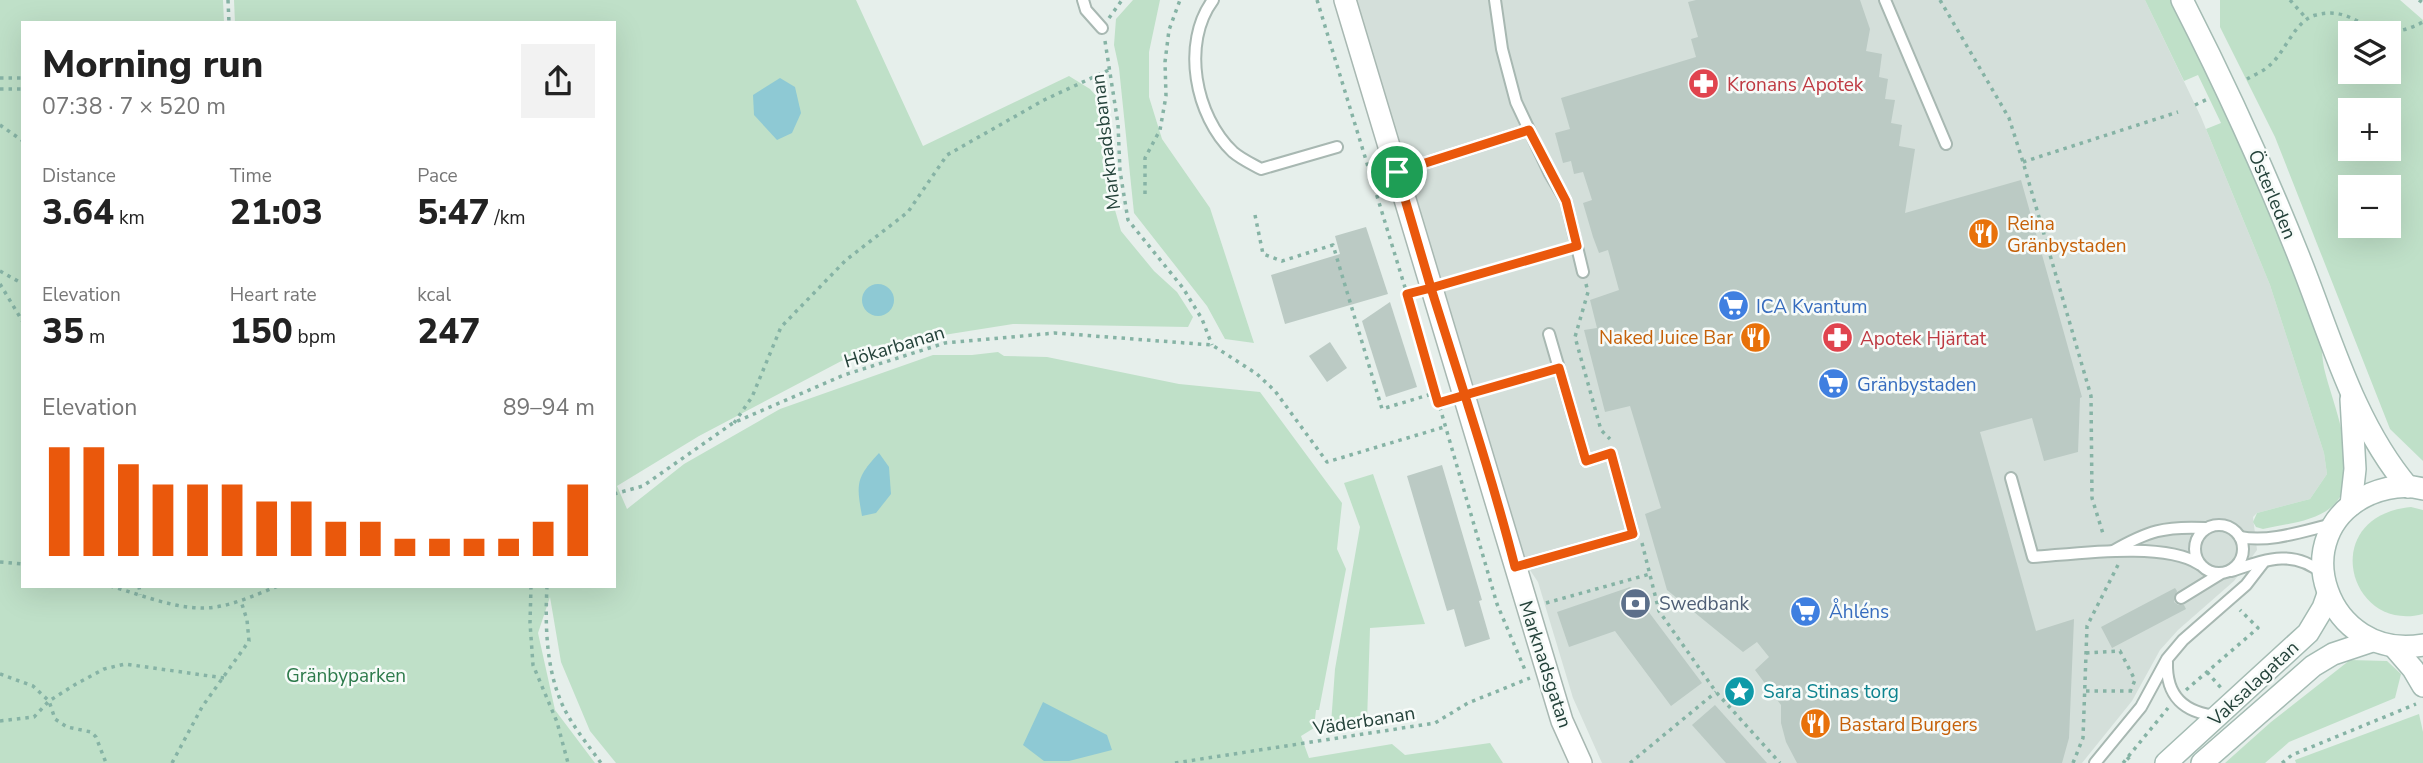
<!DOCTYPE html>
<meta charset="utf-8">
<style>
body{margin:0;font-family:"Nunito Sans",sans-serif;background:#f2f2f2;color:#222;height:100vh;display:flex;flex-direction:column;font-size:26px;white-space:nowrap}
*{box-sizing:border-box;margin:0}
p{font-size:23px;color:#767676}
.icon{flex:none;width:38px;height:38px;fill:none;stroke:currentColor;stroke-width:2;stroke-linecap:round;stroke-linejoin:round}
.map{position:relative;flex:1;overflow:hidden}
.sheet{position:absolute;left:21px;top:21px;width:595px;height:567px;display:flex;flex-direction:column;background:#fff;border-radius:0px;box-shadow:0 7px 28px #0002}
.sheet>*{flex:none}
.fabs{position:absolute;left:2338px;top:21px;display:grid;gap:14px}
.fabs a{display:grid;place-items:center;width:63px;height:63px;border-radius:0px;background:#fff;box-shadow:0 7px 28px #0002;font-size:35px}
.pin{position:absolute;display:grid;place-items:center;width:60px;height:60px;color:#fff;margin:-30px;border:4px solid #fff;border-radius:50%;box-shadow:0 2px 7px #0007}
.round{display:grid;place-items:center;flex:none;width:74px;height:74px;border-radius:0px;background:#f2f2f2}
.head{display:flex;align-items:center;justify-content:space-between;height:119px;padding:0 21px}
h1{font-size:38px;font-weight:800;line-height:52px}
.metrics{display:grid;grid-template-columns:repeat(3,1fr);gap:10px;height:119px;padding:7px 21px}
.metrics div{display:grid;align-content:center}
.metrics b{font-size:35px;font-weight:800}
.metrics small{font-size:19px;font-weight:400}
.metrics p{font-size:19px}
.chart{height:196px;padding:14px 21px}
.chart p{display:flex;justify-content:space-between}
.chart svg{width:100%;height:126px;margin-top:7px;stroke:#ea580c;stroke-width:6}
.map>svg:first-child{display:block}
.built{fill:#d4dfda}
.green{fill:#bfe0c8;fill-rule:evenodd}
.water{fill:#8ec9d4}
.building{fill:#bbcac4}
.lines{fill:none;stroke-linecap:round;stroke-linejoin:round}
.service-casing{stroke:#a8b8b2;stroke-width:14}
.minor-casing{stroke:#a8b8b2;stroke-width:24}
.secondary-casing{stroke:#a4bbb3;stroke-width:24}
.path{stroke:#86b3a5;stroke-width:3.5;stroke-dasharray:3.5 5;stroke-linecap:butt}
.service{stroke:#fff;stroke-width:10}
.minor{stroke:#fff;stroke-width:21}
.secondary{stroke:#fff;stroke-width:21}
.route-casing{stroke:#fff;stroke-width:14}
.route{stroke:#ea580c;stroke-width:9}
.labels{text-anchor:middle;stroke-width:5;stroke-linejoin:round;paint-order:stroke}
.health-label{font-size:19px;fill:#be3a42;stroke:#f7fbf9;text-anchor:start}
.street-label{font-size:19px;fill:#24423a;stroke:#f7fbf9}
.food-label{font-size:19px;fill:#c56008;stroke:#f7fbf9;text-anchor:start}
.shop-label{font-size:19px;fill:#366cbe;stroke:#f7fbf9;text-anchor:start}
.service-label{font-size:19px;fill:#4e5e75;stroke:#f7fbf9;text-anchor:start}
.park-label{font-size:19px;fill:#2d7a4b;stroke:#f7fbf9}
.culture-label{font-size:19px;fill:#0d838f;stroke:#f7fbf9;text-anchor:start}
</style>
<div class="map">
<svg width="2423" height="763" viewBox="0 0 2423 763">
<rect width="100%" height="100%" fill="#e6efeb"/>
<!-- built -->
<polygon class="built" points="1354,0 2145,0 2201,117 2270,285 2324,453 2327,474 2310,499 2257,513 2253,517 2257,550 2234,581 2178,630 2160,650 2132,701 2082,763 1602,763 1573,698 1538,582 1520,555"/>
<!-- green -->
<g class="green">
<polygon points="0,0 223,0 224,23 23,23 23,586 614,586 614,23 235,23 234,0 856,0 923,146 1069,76 1090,89 1105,106 1107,182 1121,231 1154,271 1177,292 1193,317 1188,327 1013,324 868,347 699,436 617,486 627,509 684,464 780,409 933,355 972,355 998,352 1004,356 1047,357 1179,384 1260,392 1342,503 1337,549 1346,569 1319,710 1316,710 1314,728 1301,736 1309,758 1392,744 1405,755 1490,743 1503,763 616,763 590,731 561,662 550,597 538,633 555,710 595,763 0,763"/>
<polygon points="1133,0 1160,0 1149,52 1149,97 1162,139 1210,208 1254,343 1225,339 1207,306 1134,213 1119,68 1114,45 1116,19"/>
<path d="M2145,0H2171C2216,82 2255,169 2289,257C2299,283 2312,309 2320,336C2322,346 2322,358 2324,368C2332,402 2357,458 2342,493C2330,521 2289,523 2263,529L2256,527L2253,522L2257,513L2310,499L2327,474L2324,453L2270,285L2206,129L2221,123L2198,75L2184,81Z"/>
<path d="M2220,0H2400L2423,20V461L2390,429L2275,137L2220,27ZM2350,33H2389V72H2350ZM2350,110H2389V149H2350ZM2350,187H2389V226H2350Z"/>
<polygon points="1373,474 1425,624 1370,628 1367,722 1331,724 1335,669 1360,527 1344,483"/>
<path d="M2411,507L2423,510V614C2348,634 2317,516 2411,507Z"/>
<polygon points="2350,660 2387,661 2401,674 2395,698 2289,742 2265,763 2225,763 2271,722"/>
<polygon points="2419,714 2423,732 2423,763 2296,763 2295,760"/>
</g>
<!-- water -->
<g class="water">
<polygon points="780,78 795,87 801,113 792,133 777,140 754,115 753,95"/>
<circle cx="878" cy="300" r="16"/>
<path d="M879,453L889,467L891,494L876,513L862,516C856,483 856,478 879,453Z"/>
<polygon points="1043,702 1107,735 1112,750 1069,761 1044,761 1023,745"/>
</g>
<!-- building -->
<g class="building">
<polygon points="1696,0 1860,0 1870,29 1866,51 1882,54 1879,77 1888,79 1885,99 1895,100 1891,123 1902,125 1899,146 1915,149 1905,213 2021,180 2082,397 2080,398 2078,452 2044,461 2032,418 1980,432 2036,631 2074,619 2069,738 2062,763 1797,763 1786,742 1781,723 1781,705 1755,670 1769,657 1757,642 1743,652 1667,590 1645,514 1661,508 1630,406 1605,412 1584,330 1597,328 1590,300 1619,290 1608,250 1599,253 1593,237 1583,203 1592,200 1583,172 1574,174 1571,161 1563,163 1555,133 1570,129 1561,98 1696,57 1691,39 1698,37 1688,2"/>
<polygon points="1366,227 1388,294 1285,324 1271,275 1340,254 1335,236"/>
<polygon points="1390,302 1417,387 1386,397 1362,321"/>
<polygon points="1330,342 1347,368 1327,382 1309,356"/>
<polygon points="1442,465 1482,600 1479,601 1490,639 1465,647 1454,609 1447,611 1407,476"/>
<polygon points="1630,587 1702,683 1671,706 1615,631 1569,647 1557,612"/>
<polygon points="2175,588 2177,591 2174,602 2178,605 2184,605 2186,609 2112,648 2101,627"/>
<polygon points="1715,705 1767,763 1726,763 1692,725"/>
</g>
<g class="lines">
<defs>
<g id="service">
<polyline points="1083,0 1086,10 1102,28"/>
<path d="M1213,0C1181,43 1195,116 1233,152C1241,159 1252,164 1261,169L1337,147"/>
<polyline points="1495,0 1502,49 1516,102 1550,174 1566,201 1583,272"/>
<polyline points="1885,0 1946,144"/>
<polyline points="1397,172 1529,130"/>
<path d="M2011,478L2033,557C2075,554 2165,541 2199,564"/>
<circle cx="2219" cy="549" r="24"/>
<path d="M2240,537C2270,543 2303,531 2333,524"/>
<path d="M2113,551C2148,531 2164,526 2205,528"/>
<polyline points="1515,567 1633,534 1611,453 1586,461 1549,334"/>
<path d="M2231,571C2265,560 2293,548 2323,574"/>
<polyline points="2181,598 2220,574"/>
<path d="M2167,662C2166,696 2184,713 2218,716"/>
<polyline points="2095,763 2141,707 2167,659 2183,640 2246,585 2263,563"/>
</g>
<polyline id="minor" points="1345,0 1562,721 1581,763"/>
<g id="secondary">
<path d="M2182,0C2225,84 2264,169 2299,257C2330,334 2353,422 2408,487"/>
<polyline points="2351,399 2355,469 2351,505"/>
<path d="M2423,489C2405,484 2387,487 2370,494C2282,533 2327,662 2423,645"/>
<polyline points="2394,647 2413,669 2423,686"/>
<polyline points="2166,763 2308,633 2323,608 2328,594"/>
<polyline points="2202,763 2313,666 2333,654 2372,641"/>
</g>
</defs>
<!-- service casing -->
<use href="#service" class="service-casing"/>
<!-- minor casing -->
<use href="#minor" class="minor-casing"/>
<!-- secondary casing -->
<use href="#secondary" class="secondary-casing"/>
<!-- path -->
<g class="path">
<polyline points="228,0 229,23"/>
<polyline points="1317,0 1407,294 1497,604 1525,670"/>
<polyline points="1940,0 2009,118 2023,162 2091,396 2092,498 2104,537"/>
<polyline points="2290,0 2306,18"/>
<polyline points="2419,0 2423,3"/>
<polyline points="1109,18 1122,0"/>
<polyline points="1105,41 1118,124 1120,171 1128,220 1183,288 1202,319 1212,345"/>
<polyline points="0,78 23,78"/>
<path d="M2247,79C2254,75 2264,71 2270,65C2286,51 2295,20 2316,15C2360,3 2368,51 2423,22"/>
<polyline points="0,89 23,89"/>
<polyline points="2195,105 2210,98"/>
<polyline points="0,125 23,141"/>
<polyline points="2023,162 2178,112"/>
<polyline points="1145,194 1145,158 1160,130 1166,96 1165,62 1169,30 1180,0"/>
<polyline points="1255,215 1263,254 1282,261 1333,245 1382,409 1435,393"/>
<polyline points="0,271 23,284"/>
<polyline points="1450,283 1564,250"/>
<polyline points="0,284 23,322"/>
<polyline points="1586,284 1588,292 1575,337 1601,430 1610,439"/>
<polyline points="1480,391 1547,372"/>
<polyline points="734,423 752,397 781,327 846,260 908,212 947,155 1044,100 1111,69"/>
<polyline points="614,494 643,486 733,423 844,375 945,343 1055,333 1212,345 1257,374 1275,391 1327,462 1444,427"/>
<polyline points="1642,543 1659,611 1716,692 1780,763"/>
<polyline points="0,562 23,564"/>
<path d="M110,586C139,594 169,607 200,608C226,609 255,595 278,586"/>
<polyline points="139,586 140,595"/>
<polyline points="531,586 530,623 533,665 557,722 568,763"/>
<path d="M547,586C545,625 546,668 562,704C571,724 588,745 601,763"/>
<polyline points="1546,603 1650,574"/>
<polyline points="2086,653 2120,651 2135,680 2131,690"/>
<polyline points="2207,672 2222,689"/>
<polyline points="0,674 33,686 49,701 55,719 67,727 91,732 96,737 106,763"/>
<polyline points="2186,690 2258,628 2240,610"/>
<polyline points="2086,691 2134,691"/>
<polyline points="0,721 34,717 49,701 76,684 104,669 125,664 224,678"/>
<polyline points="2127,757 2133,763"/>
<polyline points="172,763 202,707 249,641 247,620 241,601"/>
<polyline points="1175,763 1435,723 1468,703 1530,678"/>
<polyline points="1630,763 1716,692"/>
<polyline points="2073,763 2083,738 2087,626 2118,565"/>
<polyline points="2123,763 2168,708"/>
<polyline points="2282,763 2292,755 2416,704"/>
</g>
<!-- service -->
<use href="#service" class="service"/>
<!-- minor -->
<use href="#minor" class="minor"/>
<!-- secondary -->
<use href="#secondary" class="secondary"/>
</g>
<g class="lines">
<defs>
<path id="route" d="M1397,172L1431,288L1407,294L1438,403L1472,393L1559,368L1586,461L1611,453L1633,534L1515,567C1491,473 1460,381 1431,288L1577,246L1566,201L1529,130L1397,172"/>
</defs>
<!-- route casing -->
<use href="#route" class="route-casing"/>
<!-- route -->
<use href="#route" class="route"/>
</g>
<!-- icons -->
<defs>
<symbol id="pharmacy-disc" viewBox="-11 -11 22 22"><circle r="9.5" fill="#e0444e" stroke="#f7fbf9"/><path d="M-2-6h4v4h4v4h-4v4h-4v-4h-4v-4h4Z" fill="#fff"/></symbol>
<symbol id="restaurant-disc" viewBox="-11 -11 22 22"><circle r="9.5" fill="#e8710a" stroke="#f7fbf9"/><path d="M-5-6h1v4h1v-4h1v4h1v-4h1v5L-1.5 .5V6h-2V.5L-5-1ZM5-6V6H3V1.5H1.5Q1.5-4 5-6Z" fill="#fff"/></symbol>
<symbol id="supermarket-disc" viewBox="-11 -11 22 22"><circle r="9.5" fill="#3f7fe0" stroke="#f7fbf9"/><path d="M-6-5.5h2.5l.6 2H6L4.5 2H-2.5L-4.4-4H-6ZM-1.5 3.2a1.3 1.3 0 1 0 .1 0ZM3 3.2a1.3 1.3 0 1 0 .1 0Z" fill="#fff"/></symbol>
<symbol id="bank-disc" viewBox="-11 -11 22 22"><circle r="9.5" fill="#5c6f8a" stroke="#f7fbf9"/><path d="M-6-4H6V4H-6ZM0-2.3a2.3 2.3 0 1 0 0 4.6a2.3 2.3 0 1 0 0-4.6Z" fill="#fff"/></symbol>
<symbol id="sight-disc" viewBox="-11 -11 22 22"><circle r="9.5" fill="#0f9aa8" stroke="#f7fbf9"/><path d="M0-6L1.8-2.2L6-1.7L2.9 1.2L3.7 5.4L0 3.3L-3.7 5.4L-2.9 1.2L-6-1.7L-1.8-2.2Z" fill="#fff"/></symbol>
</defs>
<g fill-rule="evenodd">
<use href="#pharmacy-disc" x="1686" y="66" width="35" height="35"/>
<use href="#restaurant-disc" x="1966" y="216" width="35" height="35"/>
<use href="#supermarket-disc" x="1716" y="288" width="35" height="35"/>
<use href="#restaurant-disc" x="1738" y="320" width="35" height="35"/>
<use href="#pharmacy-disc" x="1820" y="320" width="35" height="35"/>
<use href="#supermarket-disc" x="1816" y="366" width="35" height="35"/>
<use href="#bank-disc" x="1618" y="586" width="35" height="35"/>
<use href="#supermarket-disc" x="1788" y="594" width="35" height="35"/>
<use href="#sight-disc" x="1722" y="674" width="35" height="35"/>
<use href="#restaurant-disc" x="1798" y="706" width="35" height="35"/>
</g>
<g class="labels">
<!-- health labels -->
<g class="health-label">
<text x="1727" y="91">Kronans Apotek</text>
<text x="1860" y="345">Apotek Hjärtat</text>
</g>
<!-- street labels -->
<g class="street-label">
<text transform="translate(1105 142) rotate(-97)" y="7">Marknadsbanan</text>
<text transform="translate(2273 194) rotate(67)" y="7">Österleden</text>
<text transform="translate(894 346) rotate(-17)" y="7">Hökarbanan</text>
<text transform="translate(1546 664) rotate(72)" y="7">Marknadsgatan</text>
<text transform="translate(2253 683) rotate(-43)" y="7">Vaksalagatan</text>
<text transform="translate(1364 720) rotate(-9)" y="7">Väderbanan</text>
</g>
<!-- food labels -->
<g class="food-label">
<text x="2007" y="230">Reina<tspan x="2007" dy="22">Gränbystaden</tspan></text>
<text x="1733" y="344" text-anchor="end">Naked Juice Bar</text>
<text x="1839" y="731">Bastard Burgers</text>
</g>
<!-- shop labels -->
<g class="shop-label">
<text x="1756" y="313">ICA Kvantum</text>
<text x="1857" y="391">Gränbystaden</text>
<text x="1829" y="618">Åhléns</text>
</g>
<!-- service labels -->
<g class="service-label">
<text x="1659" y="610">Swedbank</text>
</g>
<!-- park labels -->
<g class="park-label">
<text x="346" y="682">Gränbyparken</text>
</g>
<!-- culture labels -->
<g class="culture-label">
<text x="1763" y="698">Sara Stinas torg</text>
</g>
</g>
</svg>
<div class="fabs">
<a><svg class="icon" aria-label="layers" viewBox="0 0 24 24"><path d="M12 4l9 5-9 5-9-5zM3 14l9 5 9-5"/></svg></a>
<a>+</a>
<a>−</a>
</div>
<div class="pin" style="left:1397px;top:172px;background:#1e9e55"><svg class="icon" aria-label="arrive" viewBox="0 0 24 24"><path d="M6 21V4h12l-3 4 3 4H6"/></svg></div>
<section class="sheet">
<div class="head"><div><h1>Morning run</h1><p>07:38 · 7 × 520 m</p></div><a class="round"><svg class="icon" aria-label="share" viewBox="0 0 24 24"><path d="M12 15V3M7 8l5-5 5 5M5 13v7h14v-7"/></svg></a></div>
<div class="metrics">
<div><p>Distance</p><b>3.64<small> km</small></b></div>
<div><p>Time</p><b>21:03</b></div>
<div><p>Pace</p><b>5:47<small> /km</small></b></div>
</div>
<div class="metrics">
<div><p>Elevation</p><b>35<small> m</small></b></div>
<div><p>Heart rate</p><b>150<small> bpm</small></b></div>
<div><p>kcal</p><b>247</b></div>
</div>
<div class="chart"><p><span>Elevation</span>89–94 m</p>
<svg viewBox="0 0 160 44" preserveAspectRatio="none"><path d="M5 44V6M15 44V6M25 44V12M35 44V19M45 44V19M55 44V19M65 44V25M75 44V25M85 44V32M95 44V32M105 44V38M115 44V38M125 44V38M135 44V38M145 44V32M155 44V19"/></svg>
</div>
</section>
</div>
